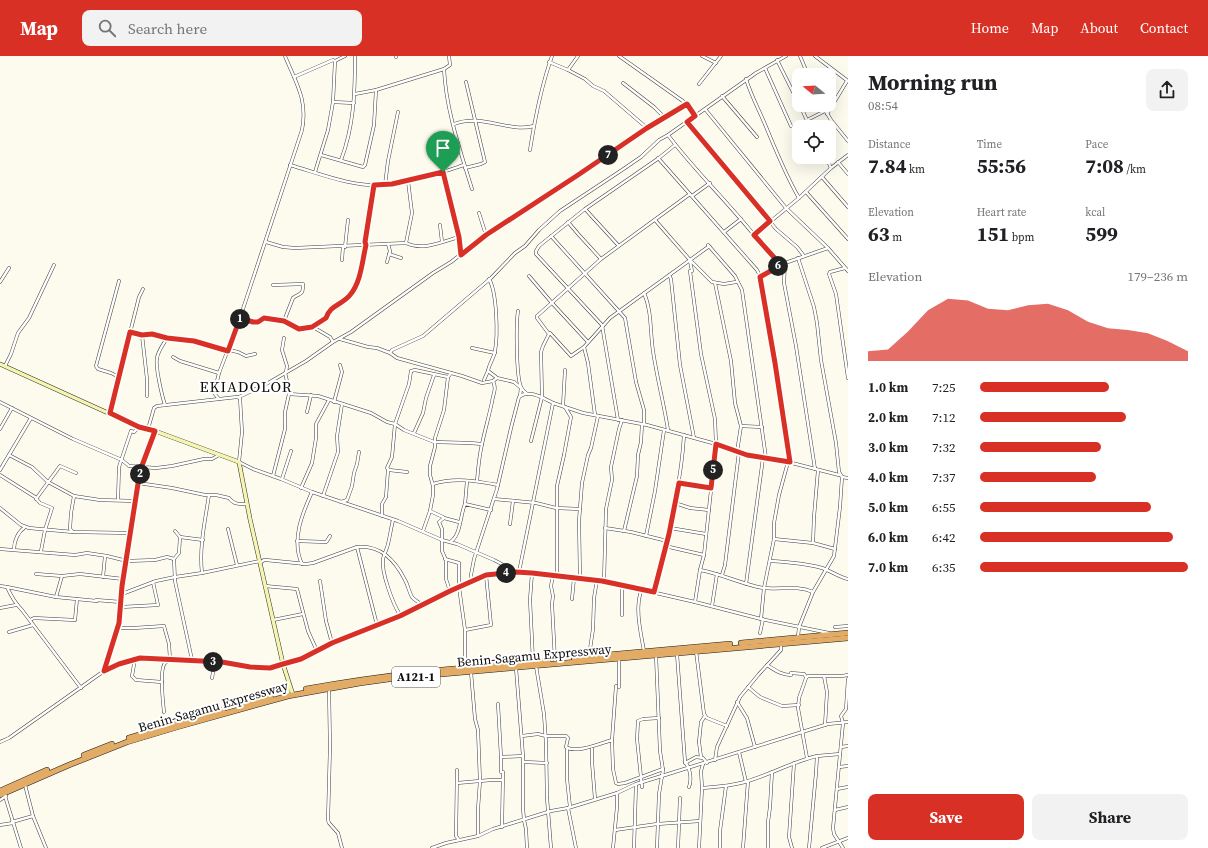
<!DOCTYPE html>
<meta charset="utf-8">
<style>
body{margin:0;font-family:"Source Serif 4",serif;background:#f2f2f2;color:#202124;height:100vh;display:flex;flex-direction:column;font-size:15px;white-space:nowrap}
*{box-sizing:border-box;margin:0}
p{font-size:13px;color:#757577}
.icon{flex:none;width:22px;height:22px;fill:none;stroke:currentColor;stroke-width:2;stroke-linecap:round;stroke-linejoin:round}
.map{position:relative;flex:1;overflow:hidden}
.drawer{display:flex;flex-direction:column;background:#fff;width:360px}
.drawer>*{flex:none}
.needle{width:26px;rotate:288deg}
.buttons{position:absolute;left:792px;top:12px;display:grid;gap:8px}
.buttons a{display:grid;place-items:center;width:44px;height:44px;border-radius:8px;background:#fff;box-shadow:0 4px 16px #0002;font-size:20px}
.pin{position:absolute;display:grid;place-items:center;width:34px;height:34px;color:#fff;margin:-41px -17px;border-radius:50% 50% 50% 0;rotate:-45deg;box-shadow:0 0 4px #0007}
.pin .icon{rotate:45deg}
.km{position:absolute;width:20px;height:20px;margin:-10px;border-radius:50%;background:#222;color:#fff;font-size:11px;line-height:20px;text-align:center}
.round{display:grid;place-items:center;flex:none;width:42px;height:42px;border-radius:8px;background:#f2f2f2}
.headline{display:flex;align-items:center;justify-content:space-between;height:68px;padding:0 20px}
h1{font-size:22px;font-weight:700;line-height:30px}
.figures{display:grid;grid-template-columns:repeat(3,1fr);gap:6px;height:68px;padding:4px 20px}
.figures div{display:grid;align-content:center}
.figures b{font-size:20px;font-weight:700}
.figures small{font-size:11px;font-weight:400}
.figures p{font-size:11px}
.chart{height:112px;padding:8px 20px}
.chart p{display:flex;justify-content:space-between}
.chart svg{width:100%;height:72px;margin-top:4px;fill:#d93025;opacity:.7}
.action{display:flex;gap:8px;margin-top:auto;padding:8px 20px}
.action a{flex:1;height:46px;border-radius:8px;background:#d93025;color:#fff;font-size:16px;font-weight:700;line-height:46px;text-align:center}
.action a+a{background:#f2f2f2;color:#202124}
ul{padding:0 20px;list-style:none;font-size:13px}
li{display:grid;grid-template-columns:64px 48px 1fr;align-items:center;height:30px}
li i{height:10px;border-radius:5px;background:#d93025}
header{display:flex;align-items:center;gap:24px;box-sizing:border-box;height:56px;padding:0 20px;background:#d93025;color:#fff}
header strong{font-size:19px}
nav{display:flex;gap:22px;margin-inline-start:auto;font-size:14px}
.search{width:280px;height:36px;background:#f2f2f2;display:flex;align-items:center;gap:10px;box-sizing:border-box;padding:0 14px;border-radius:8px;color:#757577;font-size:15px}
main{display:flex;flex:1;min-height:0}
.map>svg:first-child{display:block}
.lines{fill:none;stroke-linecap:round;stroke-linejoin:round}
.street-casing{stroke:#3f3f3f;stroke-width:3.5}
.secondary-casing{stroke:#2e2e2e;stroke-width:4.5}
.highway-casing{stroke:#1d1d1d;stroke-width:6}
.street{stroke:#fff;stroke-width:2.5}
.secondary{stroke:#f5f4b0;stroke-width:3.5}
.highway{stroke:#e2ab66;stroke-width:5}
.route-casing{stroke:#fff;stroke-width:8}
.route{stroke:#d93025;stroke-width:5}
.labels{text-anchor:middle;stroke-width:4;stroke-linejoin:round;paint-order:stroke}
.shield{fill:#fff;stroke:#555;stroke-width:1}
.shield-label{font-size:12px;font-weight:bold;fill:#0c0c0c}
.street-label{font-size:13px;fill:#0c0c0c;stroke:#fff}
.quarter-label{font-size:15px;letter-spacing:1px;fill:#0c0c0c;stroke:#fff}
</style>
<header>
<strong>Map</strong>
<div class="search"><svg class="icon" aria-label="search" viewBox="0 0 24 24"><circle cx="10" cy="10" r="6"/><path d="M15 15l6 6"/></svg>Search here</div>
<nav><a>Home</a><a>Map</a><a>About</a><a>Contact</a></nav>
</header>
<main>
<div class="map">
<svg width="848" height="792" viewBox="0 0 848 792">
<rect width="100%" height="100%" fill="#fdfbed"/>
<g class="lines">
<defs>
<g id="street">
<path d="M285,0C296,27 308,44 302,74L240,262L219,317L214,337L219,343L237,341L240,342L242,376L239,406L253,413L281,423L312,436L398,465L442,484L457,488L494,504L515,515"/>
<polyline points="396,0 396,1"/>
<polyline points="578,0 568,14 585,23 593,30 604,35 647,72"/>
<polyline points="619,0 687,48"/>
<polyline points="702,0 716,7"/>
<polyline points="800,0 808,19"/>
<polyline points="815,0 848,25"/>
<polyline points="777,4 799,48"/>
<polyline points="335,5 345,0"/>
<polyline points="549,6 568,14"/>
<polyline points="765,12 791,70"/>
<path d="M444,13C446,54 460,94 472,133"/>
<polyline points="294,21 333,4 335,5 333,46 328,74 315,116"/>
<path d="M746,23C751,39 758,52 764,66C775,92 785,118 799,142"/>
<polyline points="623,27 654,51 664,61"/>
<polyline points="699,28 721,0"/>
<polyline points="355,38 376,34 444,13 450,9 449,0"/>
<polyline points="722,40 757,81"/>
<polyline points="333,46 354,47"/>
<polyline points="800,49 810,71"/>
<polyline points="822,49 831,64 848,85"/>
<polyline points="705,53 786,152 828,192 848,215"/>
<polyline points="827,58 847,25"/>
<path d="M695,60L668,79C694,114 727,145 754,179"/>
<polyline points="807,64 825,55"/>
<polyline points="687,66 776,173 797,191 804,200"/>
<path d="M454,68C481,57 509,77 534,70"/>
<path d="M530,94C535,62 541,31 552,0"/>
<polyline points="321,99 363,111 365,109 374,69 376,34"/>
<polyline points="826,101 831,112"/>
<polyline points="658,102 757,214 759,218 775,307 790,406"/>
<path d="M341,104C354,70 355,36 355,0"/>
<polyline points="838,106 848,118"/>
<path d="M290,109C321,118 354,132 387,129C412,127 440,117 464,109"/>
<polyline points="465,112 481,108 485,106 466,26"/>
<polyline points="443,116 459,181 461,199"/>
<polyline points="822,121 848,151"/>
<polyline points="385,129 388,105 398,56"/>
<polyline points="806,136 848,183"/>
<polyline points="692,140 710,127"/>
<polyline points="585,153 539,190 536,195 536,198 602,269 618,364"/>
<polyline points="479,157 486,179"/>
<polyline points="655,164 690,204 712,226 724,228 736,226"/>
<polyline points="568,166 579,179 601,203"/>
<polyline points="440,169 442,186"/>
<polyline points="724,176 741,163"/>
<polyline points="551,180 625,262 636,326 644,354 644,368"/>
<path d="M266,186L283,191L295,192L406,187C422,195 442,186 459,181"/>
<polyline points="406,187 412,157 408,125"/>
<polyline points="618,189 585,153 659,102 675,89"/>
<polyline points="708,189 735,220 742,234 766,402"/>
<polyline points="345,191 348,164"/>
<polyline points="389,198 401,202"/>
<polyline points="798,202 814,251 817,267 821,304 836,387 839,416 842,421 840,451 834,500 813,536 799,571 798,581"/>
<polyline points="342,204 343,190"/>
<polyline points="690,205 692,215"/>
<polyline points="387,206 390,195 388,188"/>
<polyline points="785,207 784,227 796,290 815,413"/>
<polyline points="781,209 754,179 799,142 831,112 848,99"/>
<polyline points="845,212 830,216 829,218 836,238 848,322"/>
<polyline points="690,215 701,298 715,363 716,388 747,399 788,406 839,419"/>
<polyline points="669,219 671,223 680,309 694,382"/>
<polyline points="529,220 552,247 588,286"/>
<polyline points="760,221 785,207 828,192"/>
<path d="M489,223C497,236 498,279 495,295C494,302 489,308 488,315L496,321"/>
<polyline points="119,225 96,310 98,313 111,317 119,321"/>
<polyline points="0,226 9,212"/>
<polyline points="715,227 731,305 735,347 741,370 737,396"/>
<path d="M273,229L303,228C303,240 301,236 293,242L284,265"/>
<path d="M644,237C652,255 650,276 653,295C657,322 664,348 668,374"/>
<path d="M518,255C516,267 516,320 521,331C522,334 525,336 527,338"/>
<polyline points="240,262 253,266 258,266 264,263 284,265 299,273 312,271 322,266 326,262 327,257 330,254 346,243 353,235 359,224 366,189 365,186 372,145 373,129"/>
<polyline points="313,271 330,281 333,286"/>
<polyline points="130,276 142,279 152,278 167,282 194,285 204,289 238,296 246,300 255,298"/>
<polyline points="550,277 571,300 584,291 610,262 708,191 710,191"/>
<polyline points="142,279 147,323 147,340"/>
<polyline points="284,282 282,294 287,310 286,316"/>
<polyline points="340,283 368,291 377,292 390,297"/>
<polyline points="584,291 588,307 595,359"/>
<polyline points="472,292 495,297"/>
<polyline points="173,301 180,305 219,317"/>
<polyline points="5,310 11,298 18,277 29,262 54,209"/>
<polyline points="484,324 488,315"/>
<polyline points="289,338 318,340 371,357 387,366 395,368 404,374 434,386 470,387 482,388"/>
<polyline points="520,340 521,332 514,326 497,322 493,325 482,327 462,320 397,302 390,297 392,294 423,280 491,222 515,197 525,190 539,174 560,155 622,114 641,101 659,84 668,79"/>
<polyline points="239,341 268,327 306,305 333,286 351,276 433,217 451,206 486,179 578,119 647,72 687,48 695,60 756,17 786,0"/>
<polyline points="0,346 73,383 122,404 129,410 156,412 172,410 204,403 212,403 219,399"/>
<polyline points="334,346 342,316 340,309"/>
<path d="M165,349C162,340 155,310 157,302C158,295 163,289 167,282"/>
<polyline points="563,350 565,314"/>
<polyline points="307,356 311,339"/>
<polyline points="110,357 139,241 143,233"/>
<polyline points="741,370 762,371"/>
<polyline points="0,373 12,352"/>
<polyline points="148,373 154,352 157,350 219,343"/>
<polyline points="414,377 423,357 426,342 434,319"/>
<polyline points="531,385 542,341 541,296 543,290 549,278 537,262 537,260 601,203 690,138"/>
<polyline points="9,399 32,411 48,426 74,440"/>
<polyline points="0,414 31,362"/>
<polyline points="407,416 389,414 387,412 392,401 395,368 409,328 411,315 415,314 448,321"/>
<polyline points="0,419 35,441 40,447 52,452 45,474 41,495"/>
<polyline points="273,420 285,373 285,356 289,338 288,329 285,317"/>
<polyline points="842,421 848,422"/>
<polyline points="282,423 291,395"/>
<path d="M477,425C478,413 479,401 482,388C485,374 489,360 492,346C493,337 497,334 493,325"/>
<path d="M138,427L172,432L205,439H216L229,442C234,449 240,448 247,448"/>
<polyline points="679,427 711,432"/>
<path d="M433,428C453,421 477,425 498,429"/>
<polyline points="301,432 312,407 316,382 316,368 329,344"/>
<polyline points="323,440 338,396 337,380 342,348"/>
<polyline points="36,443 60,410 76,417"/>
<polyline points="494,443 536,447 556,452 580,453"/>
<polyline points="118,444 119,411 131,375 134,376 139,371"/>
<polyline points="341,446 347,444 352,430 354,417 357,408 359,396"/>
<polyline points="675,447 690,452 709,454"/>
<polyline points="465,448 467,425"/>
<polyline points="0,452 21,469 29,472 73,476 131,477"/>
<polyline points="430,455 443,461"/>
<polyline points="382,460 382,448 386,441 388,414"/>
<path d="M393,464C391,472 390,480 388,488C387,493 384,498 383,503C381,516 393,548 400,559"/>
<polyline points="510,468 513,445"/>
<polyline points="605,472 631,476 667,485"/>
<polyline points="670,472 706,478"/>
<polyline points="228,473 237,509"/>
<polyline points="175,475 180,481 203,484"/>
<polyline points="423,475 430,455 433,439 433,430 430,419 430,410 435,391 435,382 444,354 448,321 451,317"/>
<polyline points="624,475 637,420 638,399 641,386 642,368"/>
<polyline points="73,476 70,473 71,457 74,440 100,444 136,445"/>
<polyline points="646,480 655,435 664,374"/>
<polyline points="180,481 179,497 174,503 175,525 192,604"/>
<polyline points="774,483 813,487 835,493"/>
<polyline points="297,485 326,486 327,485 330,480"/>
<path d="M450,486C461,480 460,459 465,448L491,454"/>
<polyline points="813,487 814,461 818,414"/>
<polyline points="665,490 704,499"/>
<polyline points="357,491 377,569"/>
<polyline points="0,493 75,499 87,497 107,500 127,505 155,504 167,501 174,503"/>
<path d="M14,493C14,485 18,476 25,471"/>
<polyline points="445,503 459,507 459,531 465,574 465,612"/>
<path d="M770,505C787,506 805,507 822,512C831,515 839,521 848,523"/>
<path d="M260,507L264,504H266L306,508L313,507L357,491C381,489 395,504 405,524C408,529 409,536 412,541C414,544 419,546 422,549"/>
<path d="M302,508C291,485 302,458 312,436"/>
<path d="M700,514C722,518 741,528 763,532C780,534 797,529 813,536"/>
<polyline points="519,516 553,347 583,357 647,369 716,388 704,499 700,514 695,546"/>
<path d="M202,517C199,491 205,465 209,439"/>
<polyline points="532,517 530,544 533,605"/>
<polyline points="36,518 62,520 80,518 123,523"/>
<polyline points="553,519 551,530 553,540 552,548 555,604"/>
<polyline points="722,519 725,509 739,396"/>
<polyline points="557,520 557,430 564,399 571,361 565,351"/>
<polyline points="103,521 105,500"/>
<polyline points="580,522 579,465 582,427 588,399 591,392 598,360"/>
<polyline points="320,525 326,565 332,587"/>
<path d="M472,525L471,519L474,503L497,433L511,372L519,341C529,333 543,342 553,347"/>
<polyline points="604,525 606,453 612,424 611,411 619,373 622,364"/>
<polyline points="746,528 763,402"/>
<path d="M0,530L7,531C11,540 15,547 22,554L81,632"/>
<polyline points="265,530 297,533 308,575 317,595"/>
<polyline points="7,531 56,541 97,545"/>
<path d="M642,533C634,550 641,578 644,595"/>
<polyline points="450,535 446,523 446,504 442,495 442,473 439,466 444,462 459,466"/>
<path d="M654,536C666,484 681,433 684,379"/>
<polyline points="122,538 156,525 175,521 202,517 260,505"/>
<polyline points="56,541 62,520"/>
<polyline points="572,543 574,522"/>
<polyline points="96,544 121,546"/>
<polyline points="712,550 717,518"/>
<polyline points="121,551 158,549 153,526"/>
<polyline points="0,552 16,549"/>
<polyline points="622,559 622,529"/>
<polyline points="761,563 764,532 774,483 774,467 779,439 788,406"/>
<polyline points="30,564 34,562 75,564 77,543"/>
<polyline points="273,564 303,558"/>
<polyline points="835,571 848,570"/>
<path d="M118,572H134L164,570L169,588L170,603C169,605 167,605 165,607C159,614 163,646 164,656"/>
<polyline points="465,574 491,569 486,519"/>
<polyline points="9,576 33,569"/>
<polyline points="760,577 763,563"/>
<polyline points="696,595 704,658 707,662 727,670"/>
<path d="M677,598L685,706C690,711 692,724 689,731"/>
<polyline points="656,599 660,695 663,714 659,738 657,792"/>
<polyline points="589,600 593,573 594,542 597,524"/>
<polyline points="135,603 132,620 136,624 162,626"/>
<path d="M767,609C775,614 781,619 791,619"/>
<polyline points="536,610 544,658 546,687 547,742 551,792"/>
<polyline points="516,612 523,700 523,752 524,764 526,773 527,792"/>
<polyline points="105,615 119,567 122,530 141,410 148,397 155,375"/>
<polyline points="471,616 475,663 478,674 480,725 478,753 478,780"/>
<polyline points="791,617 804,618 806,621"/>
<polyline points="824,620 827,636 825,669"/>
<polyline points="212,622 215,606"/>
<polyline points="619,631 619,603"/>
<polyline points="748,631 760,641 782,650 799,649"/>
<polyline points="329,633 330,691 328,764 329,767 338,777 342,792"/>
<polyline points="737,646 747,662 755,691"/>
<polyline points="498,648 501,701 501,716"/>
<path d="M522,680L538,678L546,680H566L568,682L566,691C576,698 601,687 612,684L613,713L616,727L618,728L625,727L663,713"/>
<polyline points="612,684 616,630"/>
<polyline points="0,686 9,682 104,615 131,604 150,602 222,606 250,611 270,611 301,603 332,587 400,559 450,535 486,519 516,516 604,525 695,546 761,563 829,577"/>
<polyline points="699,686 701,666 705,660"/>
<polyline points="699,686 701,701"/>
<polyline points="841,691 848,690"/>
<polyline points="567,693 567,723 570,751 568,752 576,792"/>
<polyline points="592,693 592,706 595,743"/>
<polyline points="739,696 746,726"/>
<polyline points="501,701 523,700"/>
<polyline points="807,702 798,652 799,642 806,622 808,620 842,620 848,619"/>
<polyline points="715,704 717,691 740,641 759,618 781,594 781,588"/>
<polyline points="524,706 547,707"/>
<polyline points="685,707 696,701 703,702 707,707"/>
<polyline points="839,711 848,710"/>
<polyline points="457,714 456,780 459,784"/>
<polyline points="457,727 491,724 502,724"/>
<polyline points="642,731 637,683 638,665 643,663 659,662"/>
<path d="M702,732C716,731 731,730 745,726C769,719 792,706 817,700"/>
<polyline points="837,733 848,731"/>
<polyline points="5,740 21,792"/>
<polyline points="0,744 6,740"/>
<polyline points="835,754 848,751"/>
<polyline points="33,760 46,792"/>
<polyline points="12,766 33,760 25,729"/>
<polyline points="0,769 13,767"/>
<polyline points="502,771 503,716"/>
<polyline points="615,774 657,768 700,765"/>
<polyline points="432,792 446,787 478,780 493,773 551,755 568,752 617,737 636,728 665,719 815,672 828,668 848,666"/>
<polyline points="613,792 617,751 617,737"/>
<polyline points="634,792 636,728"/>
<polyline points="678,792 680,742"/>
<polyline points="699,792 702,732 701,715 703,708"/>
<polyline points="720,792 720,775 726,730"/>
<polyline points="743,792 748,725"/>
<polyline points="768,792 768,766 770,751 772,716"/>
<polyline points="792,792 789,781 794,707"/>
<polyline points="809,792 816,717 817,700 840,698"/>
<polyline points="822,792 848,782"/>
<polyline points="843,792 834,778 833,772 843,667 841,660 846,653 848,623"/>
</g>
<g id="secondary">
<polyline points="0,308 139,371 155,375 239,406 250,463 283,608 293,639"/>
<polyline points="288,626 288,640"/>
</g>
<g id="highway">
<polyline points="741,587 848,577"/>
<polyline points="574,602 730,588"/>
<path d="M306,633C386,618 467,611 548,605"/>
<polyline points="242,649 271,642"/>
<polyline points="129,682 223,654"/>
<polyline points="84,699 112,688"/>
<polyline points="0,735 47,714"/>
<polyline points="0,739 69,709 127,686 177,671 288,640 360,627 396,622 848,582"/>
</g>
</defs>
<!-- street casing -->
<use href="#street" class="street-casing"/>
<!-- secondary casing -->
<use href="#secondary" class="secondary-casing"/>
<!-- highway casing -->
<use href="#highway" class="highway-casing"/>
<!-- street -->
<use href="#street" class="street"/>
<!-- secondary -->
<use href="#secondary" class="secondary"/>
<!-- highway -->
<use href="#highway" class="highway"/>
</g>
<g class="lines">
<defs>
<path id="route" d="M687,48L695,60L687,66L770,165L754,179L781,209L760,221L775,307L790,406L747,399L716,388L711,432L679,427L669,478L654,536L602,525L532,517L516,516L486,519L450,535L400,560L332,587L301,603L283,608L270,612L250,611L222,606L140,602L119,608L104,615L119,567L122,530L140,415L155,375L139,371L110,357L130,276L142,279L152,278L167,282L194,285L228,295L240,262L253,266H258L264,262L284,265L299,273L312,271L326,262C330,249 342,249 350,239C361,226 362,206 366,189L365,186L374,129L392,128L443,116L459,181L461,199L486,179L578,119L647,72Z"/>
</defs>
<!-- route casing -->
<use href="#route" class="route-casing"/>
<!-- route -->
<use href="#route" class="route"/>
</g>
<g class="labels">
<!-- shield labels -->
<rect class="shield" x="392" y="611" width="48" height="20" rx="3"/>
<g class="shield-label">
<text x="416" y="625">A121-1</text>
</g>
<!-- street labels -->
<g class="street-label">
<text transform="translate(534 599) rotate(-5)" y="5">Benin-Sagamu Expressway</text>
<text transform="translate(213 650) rotate(-16)" y="5">Benin-Sagamu Expressway</text>
</g>
<!-- quarter labels -->
<g class="quarter-label">
<text x="246" y="336">EKIADOLOR</text>
</g>
</g>
</svg>
<div class="buttons">
<a><svg class="needle" viewBox="-14 -14 28 28"><path d="M0-13l5 13h-10z" fill="#e53935"/><path d="M0 13l5-13h-10z" fill="#757577"/></svg></a>
<a><svg class="icon" aria-label="locate" viewBox="0 0 24 24"><circle cx="12" cy="12" r="6"/><path d="M12 2v4M12 18v4M2 12h4M18 12h4"/></svg></a>
</div>
<div class="pin" style="left:443px;top:116px;background:#1e9e55"><svg class="icon" aria-label="arrive" viewBox="0 0 24 24"><path d="M6 21V4h12l-3 4 3 4H6"/></svg></div>
<b class="km" style="left:240px;top:263px">1</b>
<b class="km" style="left:140px;top:418px">2</b>
<b class="km" style="left:213px;top:606px">3</b>
<b class="km" style="left:506px;top:517px">4</b>
<b class="km" style="left:713px;top:414px">5</b>
<b class="km" style="left:778px;top:210px">6</b>
<b class="km" style="left:608px;top:99px">7</b>
</div>
<section class="drawer">
<div class="headline"><div><h1>Morning run</h1><p>08:54</p></div><a class="round"><svg class="icon" aria-label="share" viewBox="0 0 24 24"><path d="M12 15V3M7 8l5-5 5 5M5 13v7h14v-7"/></svg></a></div>
<div class="figures">
<div><p>Distance</p><b>7.84<small> km</small></b></div>
<div><p>Time</p><b>55:56</b></div>
<div><p>Pace</p><b>7:08<small> /km</small></b></div>
</div>
<div class="figures">
<div><p>Elevation</p><b>63<small> m</small></b></div>
<div><p>Heart rate</p><b>151<small> bpm</small></b></div>
<div><p>kcal</p><b>599</b></div>
</div>
<div class="chart"><p><span>Elevation</span>179–236 m</p>
<svg viewBox="0 0 160 44" preserveAspectRatio="none"><path d="M0 44V38L10 37L20 26L30 13L40 6L50 7L60 12L70 13L80 10L90 9L100 13L110 20L120 24L130 25L140 27L150 32L160 38V44z"/></svg>
</div>
<ul>
<li><b>1.0 km</b>7:25<i style="width:62%"></i></li>
<li><b>2.0 km</b>7:12<i style="width:70%"></i></li>
<li><b>3.0 km</b>7:32<i style="width:58%"></i></li>
<li><b>4.0 km</b>7:37<i style="width:56%"></i></li>
<li><b>5.0 km</b>6:55<i style="width:82%"></i></li>
<li><b>6.0 km</b>6:42<i style="width:93%"></i></li>
<li><b>7.0 km</b>6:35<i style="width:100%"></i></li>
</ul>
<div class="action"><a>Save</a><a>Share</a></div>
</section>
</main>
